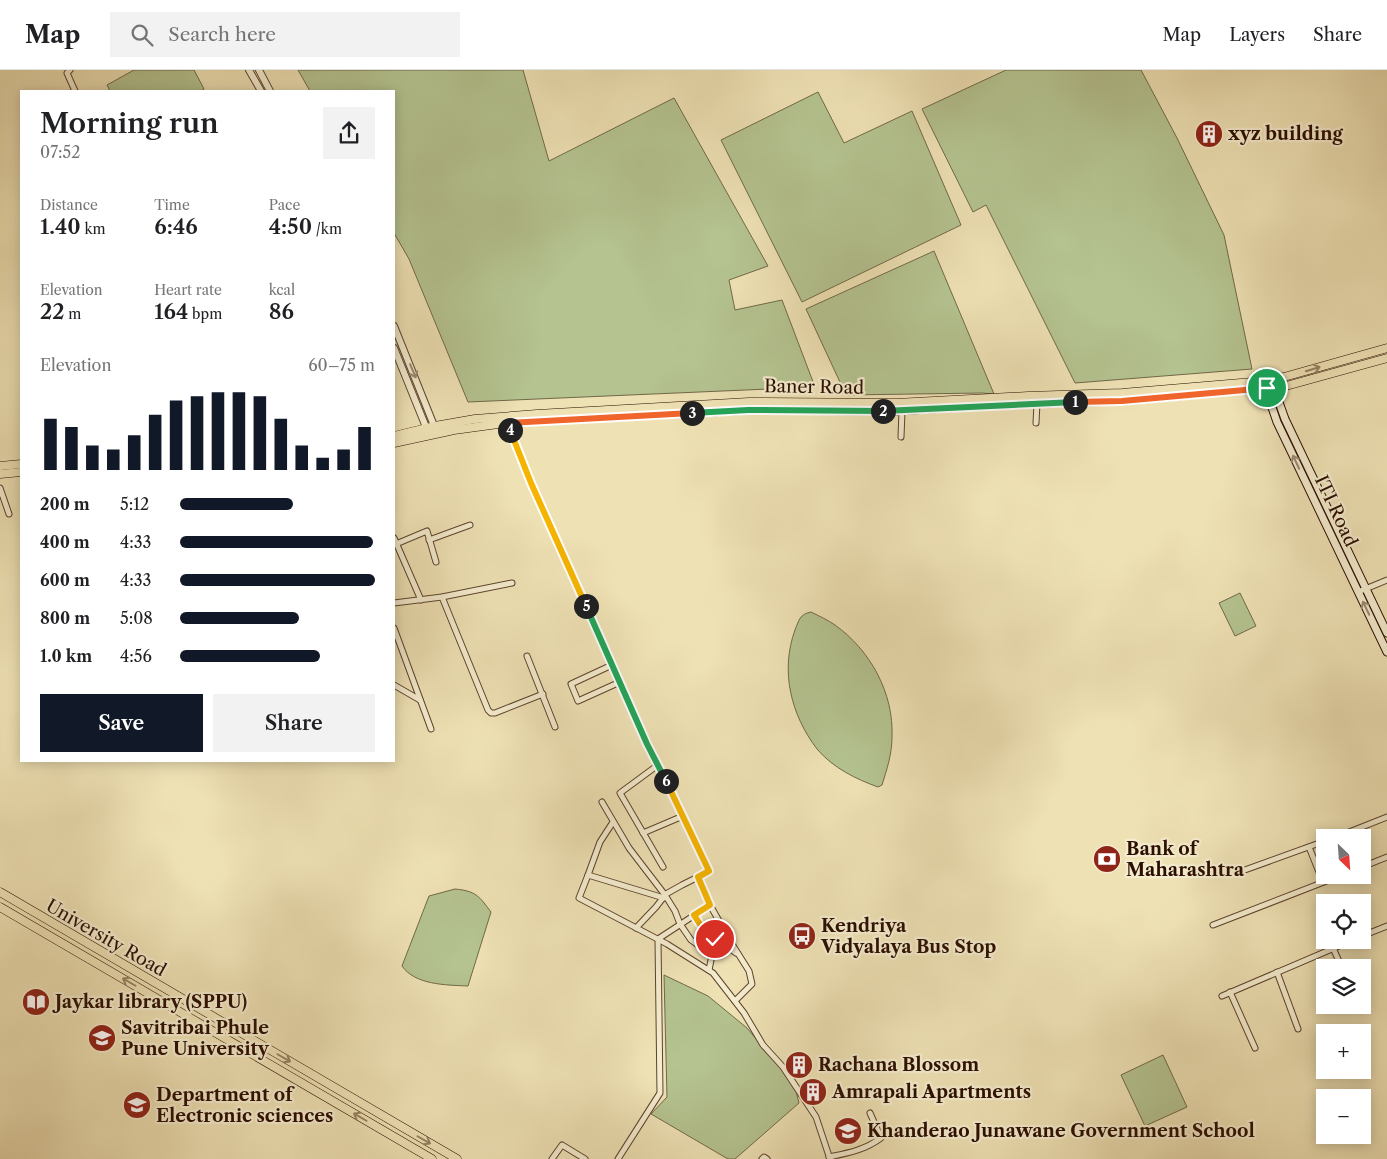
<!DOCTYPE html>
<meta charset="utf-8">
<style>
body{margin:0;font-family:"Libre Caslon Text",serif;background:#f2f2f2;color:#202124;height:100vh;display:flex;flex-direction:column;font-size:19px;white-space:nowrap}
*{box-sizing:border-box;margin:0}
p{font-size:16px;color:#757577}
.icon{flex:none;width:28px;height:28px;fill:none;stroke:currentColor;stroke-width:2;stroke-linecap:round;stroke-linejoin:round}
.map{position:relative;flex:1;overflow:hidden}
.drawer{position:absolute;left:20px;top:20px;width:375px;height:672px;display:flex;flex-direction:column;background:#fff;border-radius:0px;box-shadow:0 2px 12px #0003}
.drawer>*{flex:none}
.needle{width:32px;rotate:155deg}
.buttons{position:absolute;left:1316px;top:759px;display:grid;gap:10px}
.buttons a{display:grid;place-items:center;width:55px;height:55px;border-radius:0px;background:#fff;box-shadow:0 2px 12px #0003;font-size:25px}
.pin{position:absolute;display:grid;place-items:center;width:42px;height:42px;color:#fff;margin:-21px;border:2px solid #fff;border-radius:50%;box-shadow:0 1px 5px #0007}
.km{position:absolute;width:25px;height:25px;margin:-12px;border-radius:50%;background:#222;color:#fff;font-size:14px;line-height:25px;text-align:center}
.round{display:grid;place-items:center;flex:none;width:52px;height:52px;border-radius:0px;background:#f2f2f2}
.summary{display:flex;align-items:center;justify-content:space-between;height:85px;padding:0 20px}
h1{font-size:28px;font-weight:600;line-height:38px}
.stats{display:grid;grid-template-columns:repeat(3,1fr);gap:8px;height:85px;padding:5px 20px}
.stats div{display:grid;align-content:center}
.stats b{font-size:21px;font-weight:600}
.stats small{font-size:14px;font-weight:400}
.stats p{font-size:14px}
.chart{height:140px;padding:10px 20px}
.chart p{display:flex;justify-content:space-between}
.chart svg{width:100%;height:90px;margin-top:5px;stroke:#111827;stroke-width:6}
.button{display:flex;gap:10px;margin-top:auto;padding:10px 20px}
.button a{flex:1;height:58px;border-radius:0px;background:#111827;color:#fff;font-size:20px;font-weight:600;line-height:58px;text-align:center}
.button a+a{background:#f2f2f2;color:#202124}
ul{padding:0 20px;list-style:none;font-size:16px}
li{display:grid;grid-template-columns:80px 60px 1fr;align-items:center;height:38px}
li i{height:12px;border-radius:6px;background:#111827}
header{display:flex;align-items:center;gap:30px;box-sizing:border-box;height:70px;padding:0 25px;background:#fff;border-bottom:1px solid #e0e0e0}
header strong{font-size:24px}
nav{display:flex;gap:28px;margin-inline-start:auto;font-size:18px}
.search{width:350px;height:45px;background:#f2f2f2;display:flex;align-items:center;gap:12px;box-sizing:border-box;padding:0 18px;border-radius:0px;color:#757577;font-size:19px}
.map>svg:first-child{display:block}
.green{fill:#b4c390;stroke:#706848}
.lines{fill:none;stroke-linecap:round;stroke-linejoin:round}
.minor-casing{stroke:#5c432d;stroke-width:7}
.tertiary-casing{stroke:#5c432d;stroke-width:8}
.secondary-casing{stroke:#2b0e00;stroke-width:9}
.primary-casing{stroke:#2b0e00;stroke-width:9}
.minor{stroke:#f4ecce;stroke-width:5}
.tertiary{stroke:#f4ecce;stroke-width:6}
.secondary{stroke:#f4ecce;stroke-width:7}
.primary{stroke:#eee1b4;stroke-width:8}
.oneway{stroke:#968263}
.oneway2{stroke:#9a8871}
.split-1-casing{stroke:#fff;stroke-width:10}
.split-2-casing{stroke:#fff;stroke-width:10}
.split-3-casing{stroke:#fff;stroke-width:10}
.split-4-casing{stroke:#fff;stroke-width:10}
.split-5-casing{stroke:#fff;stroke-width:10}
.split-6-casing{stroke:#fff;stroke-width:10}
.split-7-casing{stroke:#fff;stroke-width:10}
.split-1{stroke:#f0652b;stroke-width:6}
.split-2{stroke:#22a559;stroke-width:6}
.split-3{stroke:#22a559;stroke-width:6}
.split-4{stroke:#f0652b;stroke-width:6}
.split-5{stroke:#f5b400;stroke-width:6}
.split-6{stroke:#22a559;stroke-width:6}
.split-7{stroke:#f5b400;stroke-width:6}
.labels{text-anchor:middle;stroke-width:4.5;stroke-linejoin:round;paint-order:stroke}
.poi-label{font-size:18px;font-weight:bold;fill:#2b0e00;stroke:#f4ecce;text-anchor:start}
.street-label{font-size:18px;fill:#2b0e00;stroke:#f4ecce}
</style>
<header>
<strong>Map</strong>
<div class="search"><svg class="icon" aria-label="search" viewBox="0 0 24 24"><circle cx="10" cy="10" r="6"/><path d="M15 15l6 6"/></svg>Search here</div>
<nav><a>Map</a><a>Layers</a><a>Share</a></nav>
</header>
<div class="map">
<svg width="1387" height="1089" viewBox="0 0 1387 1089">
<rect width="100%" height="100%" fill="#eee1b4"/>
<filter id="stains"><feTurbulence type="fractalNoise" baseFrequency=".004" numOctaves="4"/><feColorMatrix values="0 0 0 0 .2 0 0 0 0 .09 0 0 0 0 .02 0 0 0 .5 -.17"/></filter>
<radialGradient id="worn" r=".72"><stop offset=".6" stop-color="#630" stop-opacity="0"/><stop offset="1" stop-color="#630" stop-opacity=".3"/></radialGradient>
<!-- green -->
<g class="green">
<polygon points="134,0 194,0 204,19 201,21 110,21 107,15"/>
<polygon points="298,0 523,0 549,91 674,28 768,196 729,210 735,240 782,230 815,317 468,332 409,189 394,163 394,21 310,21"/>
<polygon points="1006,0 1141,0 1177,68 1224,165 1252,299 1075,313 986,135 973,142 922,39"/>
<polygon points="818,22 844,73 912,41 961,155 802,232 721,70"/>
<polygon points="934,181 994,324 982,323 846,325 806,239"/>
<polygon points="1240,523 1256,556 1235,566 1219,533"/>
<path d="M811,542C819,546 828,550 835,555C870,580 894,623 892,667C892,684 887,699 882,715L878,717C856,709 833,698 817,679C791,645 780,601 795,560C799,550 800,544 811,542Z"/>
<path d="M455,819C476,821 479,826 491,842L468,916C446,915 415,915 402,896L429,826Z"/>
<polygon points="664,905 708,926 747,958 794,1014 799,1033 735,1089 728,1089 651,1044 667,1027"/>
<polygon points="1163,985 1187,1037 1145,1056 1121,1005"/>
</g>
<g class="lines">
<defs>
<g id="minor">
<polyline points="70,0 67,3 75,21"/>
<path d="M507,353C569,505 637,654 709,801L698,807"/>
<polyline points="1036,353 1037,333"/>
<polyline points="901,367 902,341"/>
<polyline points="0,418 9,444"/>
<polyline points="394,468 421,530"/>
<polyline points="429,470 470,455"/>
<polyline points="396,474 427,461 436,492"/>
<polyline points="1358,522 1387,510"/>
<polyline points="442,527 488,640 491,643 495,643 543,624"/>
<polyline points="394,533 442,527 512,513"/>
<polyline points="394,558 431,659"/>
<polyline points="527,586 555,657"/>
<polyline points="612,595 571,614 578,631 620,612"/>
<polyline points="394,615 420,630"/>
<polyline points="658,695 620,723 663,797"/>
<polyline points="602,732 629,778 665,825 675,841 680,854 691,870 712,885 709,900"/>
<polyline points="643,763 683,746"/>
<polyline points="1334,768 1387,747"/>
<polyline points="1309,777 1323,812"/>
<polyline points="1362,797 1387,787"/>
<polyline points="1242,801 1325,771"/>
<polyline points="588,805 600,772 613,752"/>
<polyline points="664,828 588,805 579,828 667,874 713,903 744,943 763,975 783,997 816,1047 830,1089"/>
<polyline points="710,835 732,874 749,901 752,914 735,931"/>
<path d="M694,845C705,862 720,872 736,883"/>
<polyline points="1213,855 1342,805"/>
<polyline points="1362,866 1387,856"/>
<polyline points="1333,878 1342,898"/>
<polyline points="1277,902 1298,959"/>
<polyline points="1230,922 1255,978"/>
<polyline points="1222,926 1353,870"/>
<path d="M829,1087C848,1083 865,1080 881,1068L870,1043"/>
<polyline points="552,1089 562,1075 585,1089"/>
<polyline points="618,1089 660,1023 658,869 710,835 698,807 682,815 666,824 656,837 636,858"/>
<polyline points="762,1089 764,1087 767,1089"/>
</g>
<g id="tertiary">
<polyline points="249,0 261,21"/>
<polyline points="259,0 270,21"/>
<polyline points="394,256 437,363"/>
<polyline points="394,278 428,362"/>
</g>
<g id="secondary">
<polyline points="1274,309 1276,324 1285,349 1387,563"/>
<polyline points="1266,310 1268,326 1277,352 1387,582"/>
</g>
<g id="primary">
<polyline points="394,366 435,356 475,349 537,344 749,332 896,333 1028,326 1122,323 1253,312 1284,307 1387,278"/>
<polyline points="394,373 454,360 498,354 538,351 748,340 896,341 1028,333 1122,331 1188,325 1286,316 1387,288"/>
<polyline points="0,396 21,394"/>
<polyline points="0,404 21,402"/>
<path d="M0,822C152,912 305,1000 457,1089"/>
<polyline points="0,837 432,1089"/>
</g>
</defs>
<!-- minor casing -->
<use href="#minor" class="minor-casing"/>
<!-- tertiary casing -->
<use href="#tertiary" class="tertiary-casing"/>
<!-- secondary casing -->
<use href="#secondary" class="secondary-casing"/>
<!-- primary casing -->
<use href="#primary" class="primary-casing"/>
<!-- minor -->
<use href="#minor" class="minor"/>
<!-- tertiary -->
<use href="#tertiary" class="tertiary"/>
<!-- secondary -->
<use href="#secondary" class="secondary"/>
<!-- primary -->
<use href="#primary" class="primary"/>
</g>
<!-- one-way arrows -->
<defs><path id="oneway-shaft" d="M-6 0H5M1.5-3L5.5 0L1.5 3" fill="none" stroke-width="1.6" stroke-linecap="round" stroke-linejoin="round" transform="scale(1.25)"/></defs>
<g class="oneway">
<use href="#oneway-shaft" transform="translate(1313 299) rotate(-17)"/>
<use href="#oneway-shaft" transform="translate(129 912) rotate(-150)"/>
<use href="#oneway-shaft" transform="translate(284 988) rotate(30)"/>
<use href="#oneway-shaft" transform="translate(360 1047) rotate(-150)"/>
<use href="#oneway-shaft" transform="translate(424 1070) rotate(30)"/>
</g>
<g class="oneway2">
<use href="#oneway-shaft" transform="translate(413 301) rotate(67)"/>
<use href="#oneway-shaft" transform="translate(1296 392) rotate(-115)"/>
<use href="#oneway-shaft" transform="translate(1366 538) rotate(-116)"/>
</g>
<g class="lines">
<defs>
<polyline id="split-1" points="1075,332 1122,331 1267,318"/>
<polyline id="split-2" points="883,341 1075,332"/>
<polyline id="split-3" points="692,343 748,340 883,341"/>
<polyline id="split-4" points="510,360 507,353 692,343"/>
<polyline id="split-5" points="510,360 531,413 586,536"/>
<polyline id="split-6" points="586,536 647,674 666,711"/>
<polyline id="split-7" points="666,711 709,801 698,807 710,835 694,845 701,856 715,869"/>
</defs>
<!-- split-1 casing -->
<use href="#split-1" class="split-1-casing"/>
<!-- split-2 casing -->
<use href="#split-2" class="split-2-casing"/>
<!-- split-3 casing -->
<use href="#split-3" class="split-3-casing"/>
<!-- split-4 casing -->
<use href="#split-4" class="split-4-casing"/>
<!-- split-5 casing -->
<use href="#split-5" class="split-5-casing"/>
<!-- split-6 casing -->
<use href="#split-6" class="split-6-casing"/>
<!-- split-7 casing -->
<use href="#split-7" class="split-7-casing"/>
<!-- split-1 -->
<use href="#split-1" class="split-1"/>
<!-- split-2 -->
<use href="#split-2" class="split-2"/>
<!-- split-3 -->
<use href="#split-3" class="split-3"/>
<!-- split-4 -->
<use href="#split-4" class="split-4"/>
<!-- split-5 -->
<use href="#split-5" class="split-5"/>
<!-- split-6 -->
<use href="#split-6" class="split-6"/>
<!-- split-7 -->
<use href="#split-7" class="split-7"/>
</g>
<!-- icons -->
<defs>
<symbol id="building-disc" viewBox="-11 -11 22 22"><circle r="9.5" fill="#8f2418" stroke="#f4ecce"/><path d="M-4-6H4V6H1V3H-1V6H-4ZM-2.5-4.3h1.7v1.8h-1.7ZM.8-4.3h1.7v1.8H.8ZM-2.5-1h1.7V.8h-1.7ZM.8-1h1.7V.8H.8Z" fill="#fff"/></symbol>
<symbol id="bank-disc" viewBox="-11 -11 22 22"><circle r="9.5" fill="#8f2418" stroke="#f4ecce"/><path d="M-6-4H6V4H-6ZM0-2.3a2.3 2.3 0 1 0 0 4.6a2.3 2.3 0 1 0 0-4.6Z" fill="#fff"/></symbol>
<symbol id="bus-disc" viewBox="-11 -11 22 22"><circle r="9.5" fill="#8f2418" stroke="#f4ecce"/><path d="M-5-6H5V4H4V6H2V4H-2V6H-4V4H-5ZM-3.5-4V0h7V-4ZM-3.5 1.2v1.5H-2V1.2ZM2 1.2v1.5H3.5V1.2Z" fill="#fff"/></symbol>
<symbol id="library-disc" viewBox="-11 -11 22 22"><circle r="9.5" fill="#8f2418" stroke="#f4ecce"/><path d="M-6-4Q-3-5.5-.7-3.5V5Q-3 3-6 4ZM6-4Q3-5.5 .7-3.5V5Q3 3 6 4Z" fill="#fff"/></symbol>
<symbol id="university-disc" viewBox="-11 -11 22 22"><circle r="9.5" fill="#8f2418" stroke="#f4ecce"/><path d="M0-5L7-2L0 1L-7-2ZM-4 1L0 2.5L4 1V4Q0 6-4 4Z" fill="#fff"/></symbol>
<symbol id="school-disc" viewBox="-11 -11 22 22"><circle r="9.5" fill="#8f2418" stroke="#f4ecce"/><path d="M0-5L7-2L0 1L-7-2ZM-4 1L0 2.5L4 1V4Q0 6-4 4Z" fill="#fff"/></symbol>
</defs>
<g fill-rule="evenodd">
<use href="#building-disc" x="1193" y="48" width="32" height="32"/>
<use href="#bank-disc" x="1091" y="773" width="32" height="32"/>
<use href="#bus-disc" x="786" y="850" width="32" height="32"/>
<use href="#library-disc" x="20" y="916" width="32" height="32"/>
<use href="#university-disc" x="86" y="952" width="32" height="32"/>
<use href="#building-disc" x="783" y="979" width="32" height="32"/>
<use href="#building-disc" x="797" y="1006" width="32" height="32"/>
<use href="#university-disc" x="121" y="1019" width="32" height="32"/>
<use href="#school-disc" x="832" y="1045" width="32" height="32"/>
</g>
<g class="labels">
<!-- poi labels -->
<g class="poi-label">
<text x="1228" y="70">xyz building</text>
<text x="1126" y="785">Bank of<tspan x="1126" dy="21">Maharashtra</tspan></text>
<text x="821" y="862">Kendriya<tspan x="821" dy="21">Vidyalaya Bus Stop</tspan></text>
<text x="55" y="938">Jaykar library (SPPU)</text>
<text x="121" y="964">Savitribai Phule<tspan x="121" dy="21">Pune University</tspan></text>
<text x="818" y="1001">Rachana Blossom</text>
<text x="832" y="1028">Amrapali Apartments</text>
<text x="156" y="1031">Department of<tspan x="156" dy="21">Electronic sciences</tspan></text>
<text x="867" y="1067">Khanderao Junawane Government School</text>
</g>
<!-- street labels -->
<g class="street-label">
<text transform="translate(814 317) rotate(1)" y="6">Baner Road</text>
<text transform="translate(1336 441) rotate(65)" y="6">ITI Road</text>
<text transform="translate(106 868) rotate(30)" y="6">University Road</text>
</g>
</g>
<rect width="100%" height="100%" filter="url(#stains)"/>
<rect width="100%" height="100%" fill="url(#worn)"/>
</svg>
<div class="buttons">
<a><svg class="needle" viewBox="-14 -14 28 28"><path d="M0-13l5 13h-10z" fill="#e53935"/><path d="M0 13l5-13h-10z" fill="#757577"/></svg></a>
<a><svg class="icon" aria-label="locate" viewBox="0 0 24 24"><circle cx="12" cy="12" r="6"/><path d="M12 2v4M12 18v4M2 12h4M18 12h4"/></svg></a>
<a><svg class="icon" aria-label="layers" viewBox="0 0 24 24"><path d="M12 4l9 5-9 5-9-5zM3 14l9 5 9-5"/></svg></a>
<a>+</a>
<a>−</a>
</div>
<div class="pin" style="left:1267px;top:318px;background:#1e9e55"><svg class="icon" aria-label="arrive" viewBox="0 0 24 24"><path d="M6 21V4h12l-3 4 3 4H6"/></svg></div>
<div class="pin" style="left:715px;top:869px;background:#d93025"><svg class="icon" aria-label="check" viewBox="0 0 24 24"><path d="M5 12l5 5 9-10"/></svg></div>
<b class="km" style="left:1075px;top:332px">1</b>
<b class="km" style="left:883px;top:341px">2</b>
<b class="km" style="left:692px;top:343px">3</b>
<b class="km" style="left:510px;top:360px">4</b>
<b class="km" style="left:586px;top:536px">5</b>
<b class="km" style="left:666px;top:711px">6</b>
<section class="drawer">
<div class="summary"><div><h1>Morning run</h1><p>07:52</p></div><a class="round"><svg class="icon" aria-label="share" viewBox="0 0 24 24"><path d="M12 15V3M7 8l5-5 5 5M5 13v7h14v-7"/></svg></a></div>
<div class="stats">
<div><p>Distance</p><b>1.40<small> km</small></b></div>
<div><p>Time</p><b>6:46</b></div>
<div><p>Pace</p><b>4:50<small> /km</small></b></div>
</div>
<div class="stats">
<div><p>Elevation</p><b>22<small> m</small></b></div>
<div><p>Heart rate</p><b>164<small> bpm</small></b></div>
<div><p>kcal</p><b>86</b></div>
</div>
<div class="chart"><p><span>Elevation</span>60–75 m</p>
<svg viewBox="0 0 160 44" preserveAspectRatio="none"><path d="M5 44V19M15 44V23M25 44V32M35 44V34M45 44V27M55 44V17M65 44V10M75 44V8M85 44V6M95 44V6M105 44V8M115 44V19M125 44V32M135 44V38M145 44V34M155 44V23"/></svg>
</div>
<ul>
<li><b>200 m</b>5:12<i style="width:58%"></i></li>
<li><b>400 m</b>4:33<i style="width:99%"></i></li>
<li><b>600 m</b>4:33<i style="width:100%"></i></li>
<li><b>800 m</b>5:08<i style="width:61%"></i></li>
<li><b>1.0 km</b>4:56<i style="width:72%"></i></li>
</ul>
<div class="button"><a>Save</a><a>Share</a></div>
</section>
</div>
